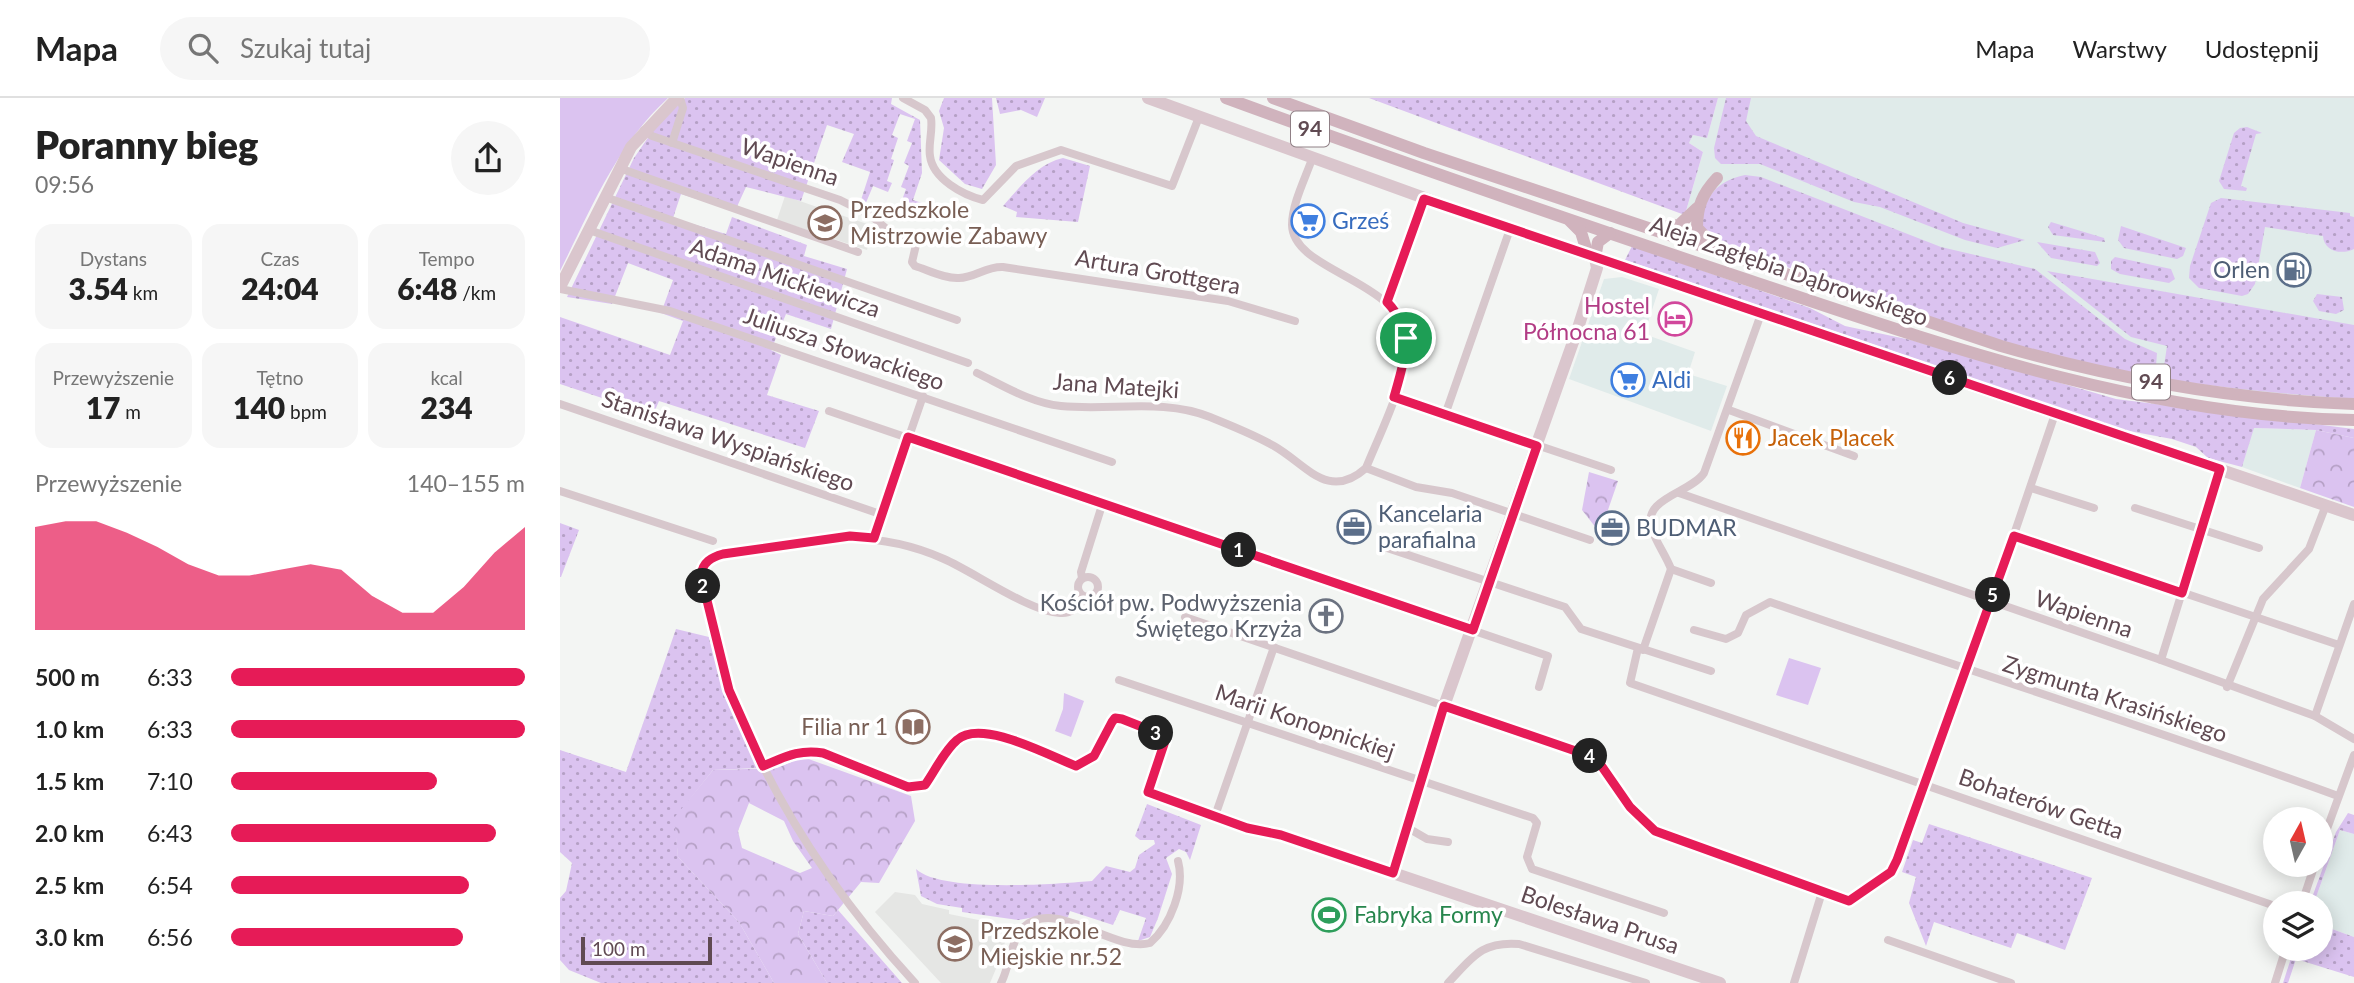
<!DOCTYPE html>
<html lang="pl">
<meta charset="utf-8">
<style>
body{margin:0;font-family:Lato,sans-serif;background:#f6f6f6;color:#222;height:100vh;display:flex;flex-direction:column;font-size:26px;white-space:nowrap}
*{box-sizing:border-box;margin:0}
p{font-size:23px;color:#767676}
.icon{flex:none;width:38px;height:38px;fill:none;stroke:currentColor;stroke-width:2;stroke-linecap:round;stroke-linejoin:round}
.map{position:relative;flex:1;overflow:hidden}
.panel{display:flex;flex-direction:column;background:#fff;width:560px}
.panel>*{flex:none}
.needle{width:46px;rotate:8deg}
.buttons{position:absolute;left:1703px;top:709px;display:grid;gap:14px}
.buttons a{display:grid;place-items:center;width:70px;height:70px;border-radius:50%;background:#fff;box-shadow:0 4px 18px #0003;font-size:35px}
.scale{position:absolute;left:21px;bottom:18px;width:131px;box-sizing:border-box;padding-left:7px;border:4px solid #604a52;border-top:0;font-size:19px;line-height:24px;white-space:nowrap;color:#604a52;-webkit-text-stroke:5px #fff;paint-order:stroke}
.pin{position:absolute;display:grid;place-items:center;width:60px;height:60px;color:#fff;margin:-30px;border:4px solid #fff;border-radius:50%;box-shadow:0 2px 7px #0007}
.km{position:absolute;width:35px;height:35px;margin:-18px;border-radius:50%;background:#222;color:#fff;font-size:19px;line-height:35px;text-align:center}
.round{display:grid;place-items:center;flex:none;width:74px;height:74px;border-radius:37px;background:#f6f6f6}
.headline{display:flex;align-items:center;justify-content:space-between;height:119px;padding:0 35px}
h1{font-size:38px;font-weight:800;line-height:52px}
.stats{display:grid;grid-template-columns:repeat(3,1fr);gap:10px;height:119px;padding:7px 35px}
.stats div{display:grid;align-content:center;border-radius:18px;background:#f6f6f6;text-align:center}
.stats b{font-size:30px;font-weight:800}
.stats small{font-size:19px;font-weight:400}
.stats p{font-size:19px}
.chart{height:196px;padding:14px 35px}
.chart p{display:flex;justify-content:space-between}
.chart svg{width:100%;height:126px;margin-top:7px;fill:#e61b57;opacity:.7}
ul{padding:0 35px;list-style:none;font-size:23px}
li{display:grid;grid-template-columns:112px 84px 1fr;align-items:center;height:52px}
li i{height:18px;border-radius:9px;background:#e61b57}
header{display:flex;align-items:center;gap:42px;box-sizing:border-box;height:98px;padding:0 35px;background:#fff;border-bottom:2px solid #e0e0e0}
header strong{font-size:33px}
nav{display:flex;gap:38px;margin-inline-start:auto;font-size:24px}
.search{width:490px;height:63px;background:#f6f6f6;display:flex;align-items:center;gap:18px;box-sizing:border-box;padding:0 24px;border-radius:38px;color:#767676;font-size:26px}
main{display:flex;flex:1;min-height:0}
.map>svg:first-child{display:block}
.commercial{fill:#e0ebea}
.education{fill:#e5e6e4}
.grass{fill:url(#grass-dots)}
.forest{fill:url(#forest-crowns);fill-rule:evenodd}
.park{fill:#dbc3f0}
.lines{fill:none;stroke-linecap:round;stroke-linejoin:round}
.street{stroke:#d7c7cc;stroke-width:8}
.secondary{stroke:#dac6cd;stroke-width:12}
.primary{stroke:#d0b3bd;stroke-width:12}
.route-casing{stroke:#fff;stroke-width:14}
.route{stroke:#e61b57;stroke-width:9}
.labels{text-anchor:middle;stroke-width:7;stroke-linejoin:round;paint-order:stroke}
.shield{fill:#fff;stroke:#908086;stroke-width:2}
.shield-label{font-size:21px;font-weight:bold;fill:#604a52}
.street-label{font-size:23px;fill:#604a52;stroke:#fff}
.education-label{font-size:23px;fill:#785e54;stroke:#fff;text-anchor:start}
.shop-label{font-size:23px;fill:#366cbe;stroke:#fff;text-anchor:start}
.service-label{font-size:23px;fill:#4e5e75;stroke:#fff;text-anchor:start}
.hotel-label{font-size:23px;fill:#b23c85;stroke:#fff;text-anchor:end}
.food-label{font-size:23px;fill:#c56008;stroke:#fff;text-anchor:start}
.worship-label{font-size:23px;fill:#5b616d;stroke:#fff;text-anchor:end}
.leisure-label{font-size:23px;fill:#27864d;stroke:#fff;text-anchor:start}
</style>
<header>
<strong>Mapa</strong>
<div class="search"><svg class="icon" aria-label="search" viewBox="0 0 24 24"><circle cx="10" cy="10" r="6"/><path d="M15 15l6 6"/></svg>Szukaj tutaj</div>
<nav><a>Mapa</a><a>Warstwy</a><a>Udostępnij</a></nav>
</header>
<main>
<section class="panel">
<div class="headline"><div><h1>Poranny bieg</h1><p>09:56</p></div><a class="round"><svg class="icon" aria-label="share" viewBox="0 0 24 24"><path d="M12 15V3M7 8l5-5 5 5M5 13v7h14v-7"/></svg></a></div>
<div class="stats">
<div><p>Dystans</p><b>3.54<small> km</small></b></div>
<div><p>Czas</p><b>24:04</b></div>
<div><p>Tempo</p><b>6:48<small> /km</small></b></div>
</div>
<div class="stats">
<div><p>Przewyższenie</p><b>17<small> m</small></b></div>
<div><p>Tętno</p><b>140<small> bpm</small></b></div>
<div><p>kcal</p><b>234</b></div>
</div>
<div class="chart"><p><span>Przewyższenie</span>140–155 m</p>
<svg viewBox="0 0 160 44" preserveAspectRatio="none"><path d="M0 44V8L10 6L20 6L30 10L40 15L50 21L60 25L70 25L80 23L90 21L100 23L110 32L120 38L130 38L140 29L150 17L160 8V44z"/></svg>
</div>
<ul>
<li><b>500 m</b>6:33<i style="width:100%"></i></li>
<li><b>1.0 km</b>6:33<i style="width:100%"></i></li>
<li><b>1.5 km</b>7:10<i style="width:70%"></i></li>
<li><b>2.0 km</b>6:43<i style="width:90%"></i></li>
<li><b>2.5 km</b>6:54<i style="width:81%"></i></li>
<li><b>3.0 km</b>6:56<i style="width:79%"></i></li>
</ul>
</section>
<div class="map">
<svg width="1794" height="885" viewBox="0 0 1794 885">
<defs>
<pattern id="grass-dots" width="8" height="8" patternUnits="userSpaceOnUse" patternTransform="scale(1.75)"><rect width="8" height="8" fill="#dbc3f0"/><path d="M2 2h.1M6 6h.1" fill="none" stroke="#b5a0c5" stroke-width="1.8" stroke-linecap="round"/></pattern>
<pattern id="forest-crowns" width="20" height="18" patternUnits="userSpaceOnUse" patternTransform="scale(1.75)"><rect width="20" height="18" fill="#dbc3f0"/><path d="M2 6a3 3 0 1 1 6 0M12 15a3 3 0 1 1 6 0" fill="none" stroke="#b5a0c5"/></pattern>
</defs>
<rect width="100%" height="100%" fill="#f3f5f3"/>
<!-- commercial -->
<g class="commercial">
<polygon points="1158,0 1794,0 1794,301 1686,293 1345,212 1272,183 1126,113 1143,54 1129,45 1133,37 1147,40"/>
<polygon points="1062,179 1099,191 1084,236 1135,254 1128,276 1167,288 1151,333 1009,281 1044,181"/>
<polygon points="1693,330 1756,332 1740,390 1682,369"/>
<polygon points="1780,732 1794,736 1794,839 1761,827 1760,805 1754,805"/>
</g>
<!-- education -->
<g class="education">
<polygon points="225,98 313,128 307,152 217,122"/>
<polygon points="335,794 355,797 362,806 389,812 389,816 448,828 443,854 430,885 381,885 315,814"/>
</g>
<!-- grass -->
<g class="grass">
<polygon points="125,0 332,0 331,6 360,22 362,75 353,102 365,106 364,109 342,102 346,91 341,89 349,68 344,65 352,45 347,43 355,21 340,16 332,37 338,40 331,61 334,62 327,83 332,85 328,94 313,88 305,107 300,105 310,74 282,64 294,36 267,27 241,103 186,89 175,113 121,96 113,120 166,136 172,119 247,147 244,158 287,171 271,231 226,216 211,252 221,257 207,297 259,313 245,350 99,303 93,317 0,286 0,219 110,257 123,223 101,215 113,182 68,165 52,206 7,199 74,60 94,31"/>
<polygon points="384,0 432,0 436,67 422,91 405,86 379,62 384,30 379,13"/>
<polygon points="436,0 485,0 477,19 461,12 440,16"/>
<polygon points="809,0 1158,0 1147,40 1133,37 1129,45 1143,54 1126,113 1122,116"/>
<polygon points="1166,0 1191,0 1186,23 1196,38 1403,125 1465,142 1437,150 1405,142 1320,109 1294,104 1200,66 1161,66 1155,60 1154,50"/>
<polygon points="1687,29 1702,35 1696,36 1681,88 1687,90 1686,93 1664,91 1659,83 1674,35 1680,30"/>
<path d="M503,60L530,68L518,124L456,119L457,114L443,108C460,89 477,66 503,60Z"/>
<path d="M1185,77L1201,79L1381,149L1475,171L1565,241L1597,255L1596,268H1604L1607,248L1571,239L1487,173L1794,227V301C1696,294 1599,284 1504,261C1424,241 1349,211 1272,183C1229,167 1174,161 1141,128C1144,99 1156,83 1185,77Z"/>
<path d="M1661,100L1790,115V118L1794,119V151C1782,157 1764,154 1763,138L1705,129L1695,186L1688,196L1682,198L1639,190L1629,180L1630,168L1651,105Z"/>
<polygon points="1491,124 1544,140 1545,144 1493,137 1488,129"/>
<polygon points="1561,128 1626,150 1623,158 1617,161 1564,150 1558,142"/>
<polygon points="1477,144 1535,154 1540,165 1537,168 1491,160"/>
<polygon points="1072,148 1250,210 1285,228 1351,242 1556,301 1794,331 1794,340 1756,332 1694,330 1682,369 1648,360 1636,349 1612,341 1564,332 1065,162"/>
<polygon points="1555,159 1611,171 1615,181 1609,185 1560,176 1551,171 1551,163"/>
<polygon points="1757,196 1782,199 1784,212 1776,216 1759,213 1753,203"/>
<polygon points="0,425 19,432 1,479 0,479"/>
<polygon points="116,531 149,539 163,592 197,670 153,672 115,720 118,759 179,824 214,885 41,885 9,872 0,862 0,800 6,793 12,765 0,754 0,652 66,674"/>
<path d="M587,706L641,727L630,762L626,754L619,751L606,760L612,776L598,820L590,839L578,843L586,820L560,812L553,827L510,813L508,819L481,818L458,822L402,814V810L377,806L361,798L356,771C381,795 497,786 532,783L546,768L570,774L575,770L579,757L595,746L594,742H580L575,738Z"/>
<polygon points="1788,715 1794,717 1794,736 1780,732 1754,805 1750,805 1776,734"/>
<polygon points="1369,726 1532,780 1505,852 1457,835 1451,850 1374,824 1366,848 1349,805 1356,779 1342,774 1353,742 1362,745"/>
<polygon points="278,812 342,885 267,885 238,836 244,813 273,818"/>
<polygon points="1761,827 1794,839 1794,879 1736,861 1728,885 1723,885 1734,851 1760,850"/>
</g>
<!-- forest -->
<g class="forest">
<polygon points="1756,332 1794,340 1794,409 1740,390"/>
<polygon points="1029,374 1058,383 1040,435 1022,412"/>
<path d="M243,659L351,698L355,723L319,785L301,784L273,818L244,813L238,836L267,885H214L179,824L118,759L114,720L153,672L217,670ZM189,705L224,723L233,743L252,770L240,775L182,750L178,733Z"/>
</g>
<!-- park -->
<g class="park">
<path d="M0,0H108C56,48 31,111 0,173Z"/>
<polygon points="1229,560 1261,570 1248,607 1216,597"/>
<polygon points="504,595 524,603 511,639 495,633 503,611"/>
</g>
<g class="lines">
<!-- street -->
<g class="street">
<path d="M343,0L365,12L371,20C373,33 368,46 370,58C373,81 403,97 423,102L456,68L501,52L612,88L639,19"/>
<path d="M84,32L92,38L280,102L310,117L334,137L356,147L352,164L355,168C368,172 385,181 399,180C415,180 426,168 443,169L668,203L735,223"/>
<polyline points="112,45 123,10 120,0"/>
<polyline points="59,70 298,154"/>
<polyline points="45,99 397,222"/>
<polyline points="29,132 408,265"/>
<polyline points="0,191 110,213 552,364"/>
<polyline points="827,204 865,101"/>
<path d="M417,275C444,288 471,305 501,308C551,313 603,300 650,319C672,328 693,336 714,348C746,366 768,404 806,370C819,337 852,273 846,238C836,181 733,173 732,127C732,106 745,81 752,61"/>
<polyline points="834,299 1051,372"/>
<polyline points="0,306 323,417"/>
<polyline points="1169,312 1294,358"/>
<polyline points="269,313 988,558 979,589"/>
<polyline points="885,317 950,131"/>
<polyline points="806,370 856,389 892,395 1030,442"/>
<polyline points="1471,390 1534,410"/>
<polyline points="0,393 153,443"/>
<polyline points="1119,395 1598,561 1755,618 1794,641"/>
<polyline points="1575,410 1699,450"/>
<polyline points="1454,438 1779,547"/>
<polyline points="314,440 363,298"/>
<polyline points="821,448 1005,509 1021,531 1151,573"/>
<polyline points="1111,471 1151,485"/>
<circle cx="528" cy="489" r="10"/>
<polyline points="522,480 521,474 543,404"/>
<polyline points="625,519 1036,660 1070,709 1095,733 1262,794"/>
<path d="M1134,532L1166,541L1178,535L1186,517L1210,504C1399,570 1590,629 1778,698"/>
<polyline points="1078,550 1070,585 1715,808"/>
<path d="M1083,552L1111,471C1106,457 1096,445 1092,431C1081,400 1131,395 1144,375L1201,216"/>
<polyline points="1601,562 1660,371"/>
<polyline points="559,582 973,720 977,725 967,759 972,771 1104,815"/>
<polyline points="1667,589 1703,501 1749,451 1766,407"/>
<polyline points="1755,618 1794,506"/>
<path d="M203,668C226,659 239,651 263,655L348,689L364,687C375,673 384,654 397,642C421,620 490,658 516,668L534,658L552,624L555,620L562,621L600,636L605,643L588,694L687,730L721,737L833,775"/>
<polyline points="655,718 714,549"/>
<polyline points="848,730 867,741 888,744"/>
<polyline points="1760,750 1794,657"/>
<polyline points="1742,805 1755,766"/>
<polyline points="1328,842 1451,885"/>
<path d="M355,885C276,799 211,701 169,591C155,555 150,515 141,478C142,464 152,460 163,456C243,444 306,426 384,461C414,474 470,514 500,515C511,516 520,508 526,499"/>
<path d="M441,885C450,868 450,843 464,829C496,799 553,855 590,845C611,827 625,789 618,763"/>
<path d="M888,885C912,860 921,843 959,846L1086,885"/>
<polyline points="1234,885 1262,794 1289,803 1331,774 1337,762 1431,504 1495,316"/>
<polyline points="1715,885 1726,850"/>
</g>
<!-- secondary -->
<g class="secondary">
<polyline points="588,0 950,131 1794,417"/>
<polyline points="1035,160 1037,170 1018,230 884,608 833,775 1160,885"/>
<polyline points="0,189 71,49 117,0"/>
</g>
<!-- primary -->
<g class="primary">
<path d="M666,0C840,64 1015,124 1191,183C1388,249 1584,318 1794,322"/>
<path d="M713,0L864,55L1441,248C1556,281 1674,302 1794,306"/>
<path d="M1157,80C1142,96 1137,109 1137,130L1158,152"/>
<polyline points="1010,123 1021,134 1028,157"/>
<polyline points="1096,129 1119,127 1137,110"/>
<polyline points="1035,160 1038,144 1050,135"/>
</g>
</g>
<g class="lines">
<defs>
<path id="route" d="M864,101L1660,371L1622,495L1454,438L1337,762L1331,774L1289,803L1095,733L1070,709L1036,660L884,608L833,775L721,737L687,730L588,694L605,643L600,636L562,621L555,620L552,624L534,658L516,668C490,658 421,620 397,642C384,653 375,673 365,687L348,689L263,655C239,651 225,659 203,668L169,592L141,478C142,464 152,459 163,456L290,438L314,440L348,339L913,532L977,348L834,299C844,264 855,233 827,204Z"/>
</defs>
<!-- route casing -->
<use href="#route" class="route-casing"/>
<!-- route -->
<use href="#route" class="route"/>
</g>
<!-- icons -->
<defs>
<symbol id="supermarket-ring" viewBox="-11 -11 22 22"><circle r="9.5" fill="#fff" stroke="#3f7fe0" stroke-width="1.5"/><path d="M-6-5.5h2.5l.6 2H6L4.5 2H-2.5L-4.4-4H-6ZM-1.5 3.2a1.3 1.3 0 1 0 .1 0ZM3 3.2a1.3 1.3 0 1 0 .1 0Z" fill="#3f7fe0"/></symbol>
<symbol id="school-ring" viewBox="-11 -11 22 22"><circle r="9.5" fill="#fff" stroke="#8d6e63" stroke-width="1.5"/><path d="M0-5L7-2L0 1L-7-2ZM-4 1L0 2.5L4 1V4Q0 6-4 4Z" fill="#8d6e63"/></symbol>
<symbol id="fuel-ring" viewBox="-11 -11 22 22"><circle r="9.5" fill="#fff" stroke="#5c6f8a" stroke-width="1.5"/><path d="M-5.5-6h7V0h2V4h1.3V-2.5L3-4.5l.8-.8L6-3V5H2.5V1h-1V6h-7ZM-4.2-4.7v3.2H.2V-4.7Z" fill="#5c6f8a"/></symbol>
<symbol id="hotel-ring" viewBox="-11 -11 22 22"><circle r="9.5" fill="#fff" stroke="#d1479c" stroke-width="1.5"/><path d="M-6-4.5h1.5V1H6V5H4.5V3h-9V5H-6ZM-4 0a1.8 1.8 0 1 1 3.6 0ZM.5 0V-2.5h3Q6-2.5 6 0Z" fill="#d1479c"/></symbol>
<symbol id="restaurant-ring" viewBox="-11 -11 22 22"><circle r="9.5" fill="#fff" stroke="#e8710a" stroke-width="1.5"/><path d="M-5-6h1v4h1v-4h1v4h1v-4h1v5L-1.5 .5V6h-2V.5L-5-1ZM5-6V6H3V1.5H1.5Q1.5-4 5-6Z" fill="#e8710a"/></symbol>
<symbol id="office-ring" viewBox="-11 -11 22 22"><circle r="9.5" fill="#fff" stroke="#5c6f8a" stroke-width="1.5"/><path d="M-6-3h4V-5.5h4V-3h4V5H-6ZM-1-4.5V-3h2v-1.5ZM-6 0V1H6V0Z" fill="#5c6f8a"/></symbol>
<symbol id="church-ring" viewBox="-11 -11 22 22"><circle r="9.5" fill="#fff" stroke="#6b7280" stroke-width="1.5"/><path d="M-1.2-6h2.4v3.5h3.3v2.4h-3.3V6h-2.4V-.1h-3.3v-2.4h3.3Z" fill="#6b7280"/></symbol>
<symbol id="library-ring" viewBox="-11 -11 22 22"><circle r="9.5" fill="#fff" stroke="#8d6e63" stroke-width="1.5"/><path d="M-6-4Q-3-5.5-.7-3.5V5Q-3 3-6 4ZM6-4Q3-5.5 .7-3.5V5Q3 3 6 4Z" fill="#8d6e63"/></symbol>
<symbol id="stadium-ring" viewBox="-11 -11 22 22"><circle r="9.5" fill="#fff" stroke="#2e9e5b" stroke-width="1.5"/><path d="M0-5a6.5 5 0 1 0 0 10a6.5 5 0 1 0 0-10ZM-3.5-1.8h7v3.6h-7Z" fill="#2e9e5b"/></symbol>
</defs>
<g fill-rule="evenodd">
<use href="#supermarket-ring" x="729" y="104" width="38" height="38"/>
<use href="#school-ring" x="246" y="106" width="38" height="38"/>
<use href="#fuel-ring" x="1715" y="153" width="38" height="38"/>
<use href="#hotel-ring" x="1096" y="202" width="38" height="38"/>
<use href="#supermarket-ring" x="1049" y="263" width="38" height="38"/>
<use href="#restaurant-ring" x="1164" y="321" width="38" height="38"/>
<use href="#office-ring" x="775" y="410" width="38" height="38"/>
<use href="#office-ring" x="1033" y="411" width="38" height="38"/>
<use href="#church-ring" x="747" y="499" width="38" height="38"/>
<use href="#library-ring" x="334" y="610" width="38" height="38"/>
<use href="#stadium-ring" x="750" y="798" width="38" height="38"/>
<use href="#school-ring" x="376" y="827" width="38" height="38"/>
</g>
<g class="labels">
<!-- shield labels -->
<g class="shield">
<rect x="731" y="13.5" width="38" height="35" rx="5"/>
<rect x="1572" y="266.5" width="38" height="35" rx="5"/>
</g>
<g class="shield-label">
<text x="750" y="38">94</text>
<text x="1591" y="291">94</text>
</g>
<!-- street labels -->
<g class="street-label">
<text transform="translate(230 64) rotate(19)" y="8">Wapienna</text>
<text transform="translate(1229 173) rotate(19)" y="8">Aleja Zagłębia Dąbrowskiego</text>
<text transform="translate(598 174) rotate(10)" y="8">Artura Grottgera</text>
<text transform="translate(225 180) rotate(19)" y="8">Adama Mickiewicza</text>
<text transform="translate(284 251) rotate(19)" y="8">Juliusza Słowackiego</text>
<text transform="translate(556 288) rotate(4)" y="8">Jana Matejki</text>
<text transform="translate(168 343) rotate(19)" y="8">Stanisława Wyspiańskiego</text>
<text transform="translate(1524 516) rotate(19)" y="8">Wapienna</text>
<text transform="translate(1555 601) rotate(18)" y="8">Zygmunta Krasińskiego</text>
<text transform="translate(745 624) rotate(19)" y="8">Marii Konopnickiej</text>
<text transform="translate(1481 706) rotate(19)" y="8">Bohaterów Getta</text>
<text transform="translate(1040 822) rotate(19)" y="8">Bolesława Prusa</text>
</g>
<!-- education labels -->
<g class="education-label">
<text x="290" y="120">Przedszkole<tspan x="290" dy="26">Mistrzowie Zabawy</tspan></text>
<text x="328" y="637" text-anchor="end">Filia nr 1</text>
<text x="420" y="841">Przedszkole<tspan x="420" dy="26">Miejskie nr.52</tspan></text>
</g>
<!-- shop labels -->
<g class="shop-label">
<text x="772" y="131">Grześ</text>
<text x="1092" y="290">Aldi</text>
</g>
<!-- service labels -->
<g class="service-label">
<text x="1710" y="180" text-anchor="end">Orlen</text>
<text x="818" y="424">Kancelaria<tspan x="818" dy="26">parafialna</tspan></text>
<text x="1076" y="438">BUDMAR</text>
</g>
<!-- hotel labels -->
<g class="hotel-label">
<text x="1090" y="216">Hostel<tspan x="1090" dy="26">Północna 61</tspan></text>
</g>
<!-- food labels -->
<g class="food-label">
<text x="1208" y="348">Jacek Placek</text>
</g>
<!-- worship labels -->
<g class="worship-label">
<text x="742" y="513">Kościół pw. Podwyższenia<tspan x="742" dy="26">Świętego Krzyża</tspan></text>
</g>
<!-- leisure labels -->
<g class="leisure-label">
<text x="794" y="825">Fabryka Formy</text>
</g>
</g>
</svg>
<div class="buttons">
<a><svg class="needle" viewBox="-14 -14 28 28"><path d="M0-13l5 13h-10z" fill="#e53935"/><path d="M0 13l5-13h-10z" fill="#767676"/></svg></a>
<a><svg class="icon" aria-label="layers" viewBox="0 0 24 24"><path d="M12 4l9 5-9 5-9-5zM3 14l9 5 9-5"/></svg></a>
</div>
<div class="scale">100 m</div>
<div class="pin" style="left:846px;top:240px;background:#1e9e55"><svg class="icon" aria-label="arrive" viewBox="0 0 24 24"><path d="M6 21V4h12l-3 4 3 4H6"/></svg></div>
<b class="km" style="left:679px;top:452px">1</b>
<b class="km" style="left:143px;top:488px">2</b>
<b class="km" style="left:596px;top:635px">3</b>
<b class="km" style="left:1030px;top:658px">4</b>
<b class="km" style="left:1433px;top:497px">5</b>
<b class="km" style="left:1390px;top:280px">6</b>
</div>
</main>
